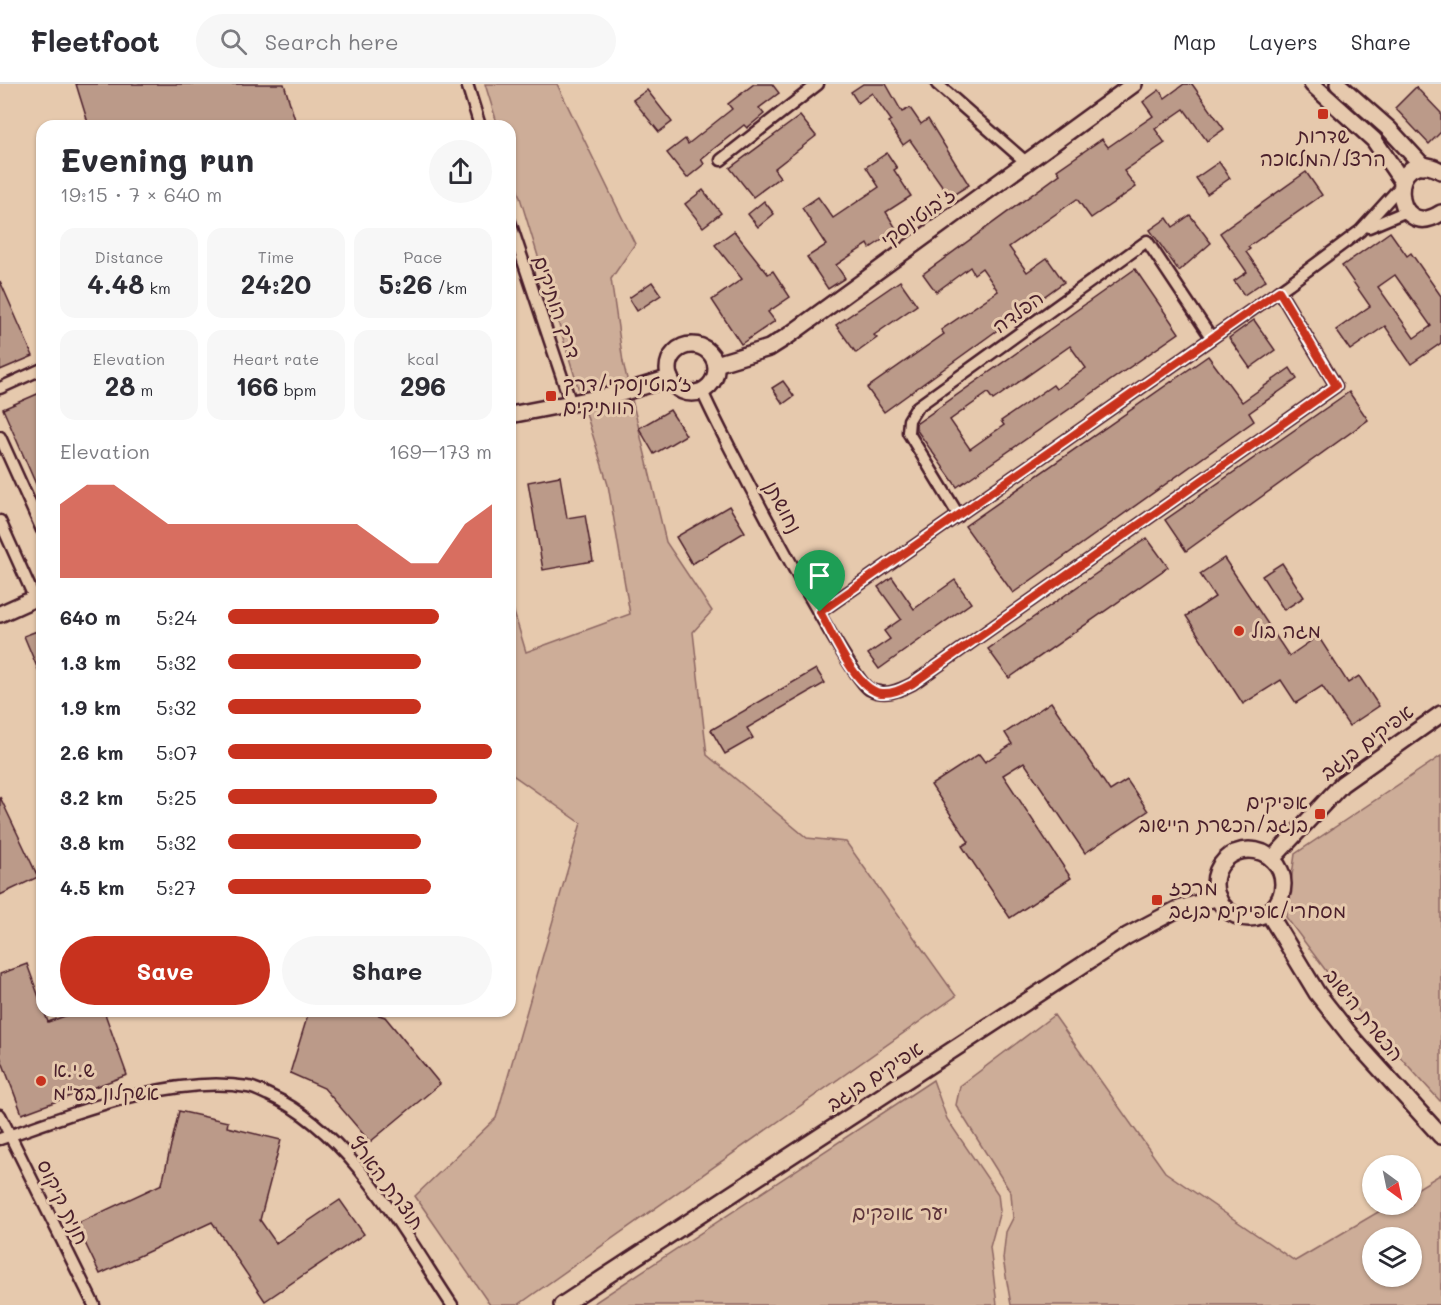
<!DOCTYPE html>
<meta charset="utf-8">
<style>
body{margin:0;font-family:Mali,"Playpen Sans Hebrew",sans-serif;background:#f7f7f7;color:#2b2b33;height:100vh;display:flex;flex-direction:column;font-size:22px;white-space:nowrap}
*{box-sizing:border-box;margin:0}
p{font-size:20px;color:#7c7c81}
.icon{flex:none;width:33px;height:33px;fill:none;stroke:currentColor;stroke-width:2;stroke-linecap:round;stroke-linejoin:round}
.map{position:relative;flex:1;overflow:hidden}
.panel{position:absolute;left:36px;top:36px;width:480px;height:897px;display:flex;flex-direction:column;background:#fff;border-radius:18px;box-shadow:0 2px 4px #0004}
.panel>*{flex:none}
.needle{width:39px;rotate:147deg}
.buttons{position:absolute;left:1362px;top:1071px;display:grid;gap:12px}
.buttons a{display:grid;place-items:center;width:60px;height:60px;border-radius:50%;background:#fff;box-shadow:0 2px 4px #0004;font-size:30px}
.pin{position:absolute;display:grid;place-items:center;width:51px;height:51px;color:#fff;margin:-62px -26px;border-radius:50% 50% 50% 0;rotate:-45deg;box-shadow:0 0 6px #0007}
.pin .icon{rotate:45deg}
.round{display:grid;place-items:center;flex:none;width:63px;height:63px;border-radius:32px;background:#f7f7f7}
.overview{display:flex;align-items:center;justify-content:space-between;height:102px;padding:0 24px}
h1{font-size:33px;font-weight:800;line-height:45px}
.stats{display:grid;grid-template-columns:repeat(3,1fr);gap:9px;height:102px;padding:6px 24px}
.stats div{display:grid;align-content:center;border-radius:15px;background:#f7f7f7;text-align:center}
.stats b{font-size:26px;font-weight:800}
.stats small{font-size:16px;font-weight:400}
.stats p{font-size:16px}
.chart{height:168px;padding:12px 24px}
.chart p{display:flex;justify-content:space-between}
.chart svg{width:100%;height:108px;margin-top:6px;fill:#c8321e;opacity:.7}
.button{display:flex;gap:12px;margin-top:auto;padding:12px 24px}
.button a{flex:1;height:69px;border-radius:36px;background:#c8321e;color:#fff;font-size:24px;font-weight:800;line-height:69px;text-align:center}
.button a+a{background:#f7f7f7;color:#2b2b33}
ul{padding:0 24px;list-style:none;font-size:20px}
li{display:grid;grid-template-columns:96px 72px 1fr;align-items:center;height:45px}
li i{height:15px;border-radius:8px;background:#c8321e}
header{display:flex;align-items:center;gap:36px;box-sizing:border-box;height:84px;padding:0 30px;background:#fff;border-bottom:2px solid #e1e1e2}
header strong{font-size:28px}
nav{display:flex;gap:33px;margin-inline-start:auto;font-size:21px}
.search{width:420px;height:54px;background:#f7f7f7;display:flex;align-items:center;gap:15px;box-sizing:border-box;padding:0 21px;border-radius:33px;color:#7c7c81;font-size:22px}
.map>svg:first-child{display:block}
.green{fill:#cdad98;stroke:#8c6662;stroke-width:1.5;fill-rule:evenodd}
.building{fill:#bb9a89;stroke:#4a1f2b;stroke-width:1.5;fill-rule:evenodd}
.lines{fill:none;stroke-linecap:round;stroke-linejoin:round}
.street-casing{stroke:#4a1f2b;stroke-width:15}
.secondary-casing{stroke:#4a1f2b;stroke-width:20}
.street{stroke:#e6c9ad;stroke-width:10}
.secondary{stroke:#e6c9ad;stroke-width:15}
.route-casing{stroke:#fff;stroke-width:12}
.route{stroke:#c8321e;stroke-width:8}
.poi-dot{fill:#c8321e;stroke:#e6c9ad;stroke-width:2}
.labels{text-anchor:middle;stroke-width:6;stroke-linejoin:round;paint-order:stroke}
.poi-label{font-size:20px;fill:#4a1f2b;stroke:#e6c9ad;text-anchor:start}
.street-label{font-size:20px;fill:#4a1f2b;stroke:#e6c9ad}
.park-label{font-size:20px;fill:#5e343b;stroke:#e6c9ad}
</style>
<header>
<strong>Fleetfoot</strong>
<div class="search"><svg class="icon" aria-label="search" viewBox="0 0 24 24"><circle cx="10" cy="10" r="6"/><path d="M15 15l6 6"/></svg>Search here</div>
<nav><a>Map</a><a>Layers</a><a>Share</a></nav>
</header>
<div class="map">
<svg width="1441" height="1221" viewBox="0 0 1441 1221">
<rect width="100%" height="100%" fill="#e6c9ad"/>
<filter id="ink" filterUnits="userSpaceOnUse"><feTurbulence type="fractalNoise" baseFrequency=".0167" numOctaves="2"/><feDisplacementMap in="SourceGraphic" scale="12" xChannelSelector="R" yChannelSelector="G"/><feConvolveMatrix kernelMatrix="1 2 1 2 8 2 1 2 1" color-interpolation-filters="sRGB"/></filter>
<g filter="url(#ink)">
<!-- green -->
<g class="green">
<polygon points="485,0 557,0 635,160 611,195 623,278 666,458 712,527 693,548 707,671 807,754 846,758 956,912 518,1221 490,1221 415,1112 496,1034 581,739 510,689 510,515 526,568 630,530 608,401 510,81 510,42 498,42"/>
<polygon points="1441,672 1441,1018 1344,911 1286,833 1295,770"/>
<path d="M1054,931L1165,1088L1295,1177L1390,1121L1412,1120V1108L1441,1090V1221H1011L1003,1175L1006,1148L1013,1134L1011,1109L956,1021L960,1002ZM1372,1154H1412V1192H1372Z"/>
<polygon points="933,996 947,1035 998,1110 1000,1127 990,1163 997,1221 591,1221"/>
</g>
<!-- building -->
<g class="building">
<polygon points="76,0 284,0 297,42 89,42"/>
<polygon points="754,0 772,0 779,9 759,24 764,30 747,44 744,41 701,75 704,80 687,94 667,69 685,55 688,60 732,25 728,20"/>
<polygon points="863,0 886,0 902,28 910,24 921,40 928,35 969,101 950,113 910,56 903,61 888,38 891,36 872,9 858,19 851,8"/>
<polygon points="1184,0 1192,0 1224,45 1207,57 1184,25 1155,45 1165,59 1124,87 1136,103 1091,134 1077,115 1009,163 1027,188 1047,174 1064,198 884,328 867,304 944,250 941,246 998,207 982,184 974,190 970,183 936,208 923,190 1060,90 1057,86 1102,55 1108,63 1153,32 1143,18 1159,6 1165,14"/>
<polygon points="1416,3 1441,29 1441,48 1429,60 1395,24"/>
<polygon points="647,6 672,38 659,48 633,16"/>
<polygon points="800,32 816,52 774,85 780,93 753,113 730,84"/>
<polygon points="887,69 897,84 894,86 911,112 886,128 897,146 870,164 868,160 836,181 845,194 828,205 807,173 826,161 802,124 818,113 833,134 879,103 866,83"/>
<polygon points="1219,78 1230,94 1207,110 1196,94"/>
<polygon points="1306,88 1322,111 1248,163 1250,165 1246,168 1266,196 1244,211 1234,197 1247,188 1220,149"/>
<polygon points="703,106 721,129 703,143 685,120"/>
<polygon points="764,117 774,130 758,143 748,130"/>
<polygon points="1190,131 1211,159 1179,187 1150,146 1167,134 1173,143"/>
<polygon points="734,147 768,190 773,187 790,213 768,228 775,237 741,260 712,216 742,195 715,161"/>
<path d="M1390,148L1407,172L1411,169L1441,212V259L1411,280L1385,242L1350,266L1336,246L1370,222L1342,182ZM1395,191L1431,242L1414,254L1378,203Z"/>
<path d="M1135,185L1179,249L957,403L916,345V340ZM1070,262L1086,284L1056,305L1053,301L1001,337L1004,341L970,365L950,336L988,309L993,316Z"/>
<polygon points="0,197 33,272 0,286"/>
<polygon points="900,197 917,221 874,251 877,254 856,269 836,241"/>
<polygon points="652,198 661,211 637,227 629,214"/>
<polygon points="1254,236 1275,266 1250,284 1229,254"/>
<polygon points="1208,272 1242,318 1290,284 1297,295 1249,329 1254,337 1013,509 965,442"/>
<polygon points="783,297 794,312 783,320 772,304"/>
<polygon points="42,308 42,414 3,325"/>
<polygon points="1349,308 1368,336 1186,467 1165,436"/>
<polygon points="670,326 686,351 654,370 639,344"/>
<polygon points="560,392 567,434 585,431 593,477 543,486 528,398"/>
<polygon points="729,422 745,448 692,480 676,453"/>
<polygon points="1147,454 1168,483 1009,594 988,565"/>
<polygon points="1224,474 1289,572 1318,552 1348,599 1359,592 1379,622 1349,642 1322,602 1296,619 1281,596 1243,620 1186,532 1215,513 1200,490"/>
<polygon points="1282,479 1304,513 1284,526 1262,492"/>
<polygon points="892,493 914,525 955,496 971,519 879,585 868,570 890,555 884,547 901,535 878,503"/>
<polygon points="42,545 42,595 24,552"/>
<polygon points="816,585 825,599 747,644 753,654 725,670 711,646"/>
<polygon points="1051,618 1110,707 1127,696 1148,727 1085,769 1024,678 1003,691 1071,794 1010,834 962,762 969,758 931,701 979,670 985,678 1012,660 1005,649"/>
<polygon points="0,713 38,793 0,811"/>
<polygon points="27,880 48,938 79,927 104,927 127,991 22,1030 0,972 0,890"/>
<polygon points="309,927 366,927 385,933 440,1000 370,1058 324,1004 290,989"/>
<polygon points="179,1027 228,1038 227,1043 281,1056 260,1136 276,1159 340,1116 364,1150 265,1217 212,1138 100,1190 76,1140 162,1100"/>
</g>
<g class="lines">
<defs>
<g id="street">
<polyline points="467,0 480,42"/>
<polyline points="937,0 1027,79"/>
<polyline points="721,76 818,0"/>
<polyline points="510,138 571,320"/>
<polyline points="1369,143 1407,127"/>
<polyline points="0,304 42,285"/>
<path d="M702,307C718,345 848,593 869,605C885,613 898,607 912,600L1336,302L1279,207"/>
<polyline points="0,353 42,446"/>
<polyline points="959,432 908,348 909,336 917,323 1147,157 1211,253"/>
<polyline points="0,437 35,515"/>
<polyline points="820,528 1289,200 1360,147 1400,103"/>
<polyline points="0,1031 94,1221"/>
<path d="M0,1055C72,1030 171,990 248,1003C255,1004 262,1008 269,1011C350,1047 404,1149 452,1221"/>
</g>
<g id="secondary">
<polyline points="1312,0 1374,56 1402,97"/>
<polyline points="1338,0 1389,45 1423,82"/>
<path d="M1441,87C1386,57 1390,161 1441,129"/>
<circle cx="692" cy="285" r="24"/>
<polyline points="716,280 769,264 788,252 1134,0"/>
<polyline points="510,331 618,310 670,294"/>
<polyline points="0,530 42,511"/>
<circle cx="1249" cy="800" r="34"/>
<polyline points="1272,775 1342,700 1441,630"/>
<polyline points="1268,828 1317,909 1354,956 1441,1052"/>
<polyline points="562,1221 1127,852 1176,826 1218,813"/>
</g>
</defs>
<!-- street casing -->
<use href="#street" class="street-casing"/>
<!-- secondary casing -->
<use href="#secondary" class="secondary-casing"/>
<!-- street -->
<use href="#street" class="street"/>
<!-- secondary -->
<use href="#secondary" class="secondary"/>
</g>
</g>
<g class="lines" filter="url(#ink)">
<defs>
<path id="route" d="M1279,207L1336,302L912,600C902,605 893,610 881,609C856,606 832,549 820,528Z"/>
</defs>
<!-- route casing -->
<use href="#route" class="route-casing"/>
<!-- route -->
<use href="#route" class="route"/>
</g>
<!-- markers -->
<g class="poi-dot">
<rect x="1317" y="24" width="12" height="12" rx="3"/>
<rect x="545" y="306" width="12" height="12" rx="3"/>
<circle cx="1239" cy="547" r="6"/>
<rect x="1314" y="724" width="12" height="12" rx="3"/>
<rect x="1151" y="810" width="12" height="12" rx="3"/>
<circle cx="41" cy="997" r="6"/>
</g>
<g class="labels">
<!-- poi labels -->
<g class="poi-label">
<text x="1323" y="59" text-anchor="middle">שדרות<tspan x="1323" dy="23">הרצל/המלאכה</tspan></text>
<text x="563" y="307">ז׳בוטינסקי/דרך<tspan x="563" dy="23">הוותיקים</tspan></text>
<text x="1251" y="554">מגה בול</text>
<text x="1308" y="725" text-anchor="end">אפיקים<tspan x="1308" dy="23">בנגב/הכשרת היישוב</tspan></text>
<text x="1169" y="811">מרכז<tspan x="1169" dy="23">מסחרי/אפיקים בנגב</tspan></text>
<text x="53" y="993">ש.י.א<tspan x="53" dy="23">אשקלון בע"מ</tspan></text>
</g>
<!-- street labels -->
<g class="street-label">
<text transform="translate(918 133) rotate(-36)" y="7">ז'בוטינסקי</text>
<text transform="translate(557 223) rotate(71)" y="7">דרך הותיקים</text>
<text transform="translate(1018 228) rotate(-36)" y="7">הפלדה</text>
<text transform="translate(783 423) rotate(62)" y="7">נחושתן</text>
<text transform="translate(1367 658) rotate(-37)" y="7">אפיקים בנגב</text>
<text transform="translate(1364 931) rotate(51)" y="7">הכשרת הישוב</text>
<text transform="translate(875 992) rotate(-33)" y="7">אפיקים בנגב</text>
<text transform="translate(387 1099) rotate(53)" y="7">תוצרת הארץ</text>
<text transform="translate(63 1118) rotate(64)" y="7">חנית קיקוס</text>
</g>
<!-- park labels -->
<g class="park-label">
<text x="900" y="1136">יער אופקים</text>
</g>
</g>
</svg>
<div class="buttons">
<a><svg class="needle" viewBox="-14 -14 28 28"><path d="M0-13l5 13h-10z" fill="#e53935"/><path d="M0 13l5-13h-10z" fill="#7c7c81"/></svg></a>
<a><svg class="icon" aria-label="layers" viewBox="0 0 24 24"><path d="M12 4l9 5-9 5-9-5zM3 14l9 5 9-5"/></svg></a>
</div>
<div class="pin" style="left:820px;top:528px;background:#1e9e55"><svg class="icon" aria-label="arrive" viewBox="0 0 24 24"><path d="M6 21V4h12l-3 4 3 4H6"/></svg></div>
<section class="panel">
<div class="overview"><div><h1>Evening run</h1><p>19:15 · 7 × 640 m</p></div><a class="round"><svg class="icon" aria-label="share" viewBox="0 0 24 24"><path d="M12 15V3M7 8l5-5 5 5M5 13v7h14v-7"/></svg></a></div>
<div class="stats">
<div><p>Distance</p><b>4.48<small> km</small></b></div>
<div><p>Time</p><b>24:20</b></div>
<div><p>Pace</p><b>5:26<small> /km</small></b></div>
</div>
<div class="stats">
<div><p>Elevation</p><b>28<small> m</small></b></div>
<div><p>Heart rate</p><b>166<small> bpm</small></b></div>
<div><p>kcal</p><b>296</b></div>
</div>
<div class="chart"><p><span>Elevation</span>169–173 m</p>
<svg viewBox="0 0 160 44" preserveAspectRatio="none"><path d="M0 44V14L10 6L20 6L30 14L40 22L50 22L60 22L70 22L80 22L90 22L100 22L110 22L120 30L130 38L140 38L150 22L160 14V44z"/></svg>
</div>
<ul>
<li><b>640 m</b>5:24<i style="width:80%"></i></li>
<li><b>1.3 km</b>5:32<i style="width:73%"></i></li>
<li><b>1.9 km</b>5:32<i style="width:73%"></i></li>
<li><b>2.6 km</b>5:07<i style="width:100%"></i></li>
<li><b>3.2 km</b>5:25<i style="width:79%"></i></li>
<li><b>3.8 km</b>5:32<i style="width:73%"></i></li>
<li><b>4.5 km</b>5:27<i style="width:77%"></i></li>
</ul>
<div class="button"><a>Save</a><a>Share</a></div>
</section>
</div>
